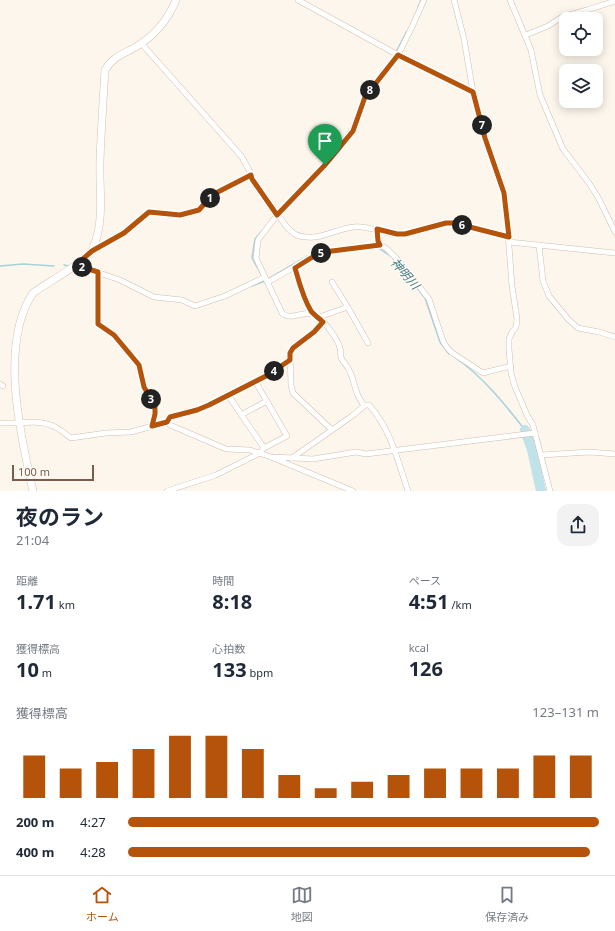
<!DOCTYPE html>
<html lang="ja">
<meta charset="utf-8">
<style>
body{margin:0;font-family:"Noto Sans","Noto Sans JP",sans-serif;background:#f2f2f3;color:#1f2937;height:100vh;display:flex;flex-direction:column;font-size:15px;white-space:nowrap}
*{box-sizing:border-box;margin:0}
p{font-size:13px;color:#747a83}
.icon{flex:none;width:22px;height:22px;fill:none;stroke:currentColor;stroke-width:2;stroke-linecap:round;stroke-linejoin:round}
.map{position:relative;height:491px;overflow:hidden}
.side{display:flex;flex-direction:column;background:#fff;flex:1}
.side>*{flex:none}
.fabs{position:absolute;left:559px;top:12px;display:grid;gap:8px}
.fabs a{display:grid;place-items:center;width:44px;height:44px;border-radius:8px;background:#fff;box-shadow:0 2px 10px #0003;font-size:20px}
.scale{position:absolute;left:12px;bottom:10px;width:82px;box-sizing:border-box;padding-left:4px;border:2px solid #7a5c4d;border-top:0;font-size:11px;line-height:14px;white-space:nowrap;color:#7a5c4d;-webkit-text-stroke:3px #fffaf3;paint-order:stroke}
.pin{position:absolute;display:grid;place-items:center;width:34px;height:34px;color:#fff;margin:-41px -17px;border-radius:50% 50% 50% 0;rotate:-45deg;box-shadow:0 0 4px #0007}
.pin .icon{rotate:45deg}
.km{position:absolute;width:20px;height:20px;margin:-10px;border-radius:50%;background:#222;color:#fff;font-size:11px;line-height:20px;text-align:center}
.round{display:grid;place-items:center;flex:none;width:42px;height:42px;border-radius:12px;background:#f2f2f3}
.summary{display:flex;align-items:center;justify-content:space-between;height:68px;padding:0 16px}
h1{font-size:22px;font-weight:700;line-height:30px}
.stats{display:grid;grid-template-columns:repeat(3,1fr);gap:6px;height:68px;padding:4px 16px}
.stats div{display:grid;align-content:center}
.stats b{font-size:20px;font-weight:700}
.stats small{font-size:11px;font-weight:400}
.stats p{font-size:11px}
.chart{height:112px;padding:8px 16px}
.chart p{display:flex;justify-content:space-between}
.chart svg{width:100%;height:72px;margin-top:4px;stroke:#b45309;stroke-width:6}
ul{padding:0 16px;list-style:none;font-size:13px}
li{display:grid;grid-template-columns:64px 48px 1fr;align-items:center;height:30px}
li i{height:10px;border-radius:5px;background:#b45309}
.tabs{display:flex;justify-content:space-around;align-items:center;height:56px;border-top:1px solid #e0e1e3;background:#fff;font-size:11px;color:#747a83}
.tabs a{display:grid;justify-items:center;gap:2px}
.tabs .current{color:#b45309}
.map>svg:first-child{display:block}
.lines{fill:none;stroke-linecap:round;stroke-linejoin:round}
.stream{stroke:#a5d3da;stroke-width:1.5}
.river{stroke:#bfe3e8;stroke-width:10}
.street-casing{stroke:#d1beb0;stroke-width:6}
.secondary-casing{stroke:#d6c0b0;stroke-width:8}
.street{stroke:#fff;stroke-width:5}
.secondary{stroke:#fff;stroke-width:7}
.route-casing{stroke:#fff;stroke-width:8}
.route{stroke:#b45309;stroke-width:5}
.labels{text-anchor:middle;stroke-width:3;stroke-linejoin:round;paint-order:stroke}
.water-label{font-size:12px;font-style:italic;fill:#437c86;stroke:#fffaf3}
</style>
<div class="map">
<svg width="615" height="491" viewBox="0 0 615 491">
<rect width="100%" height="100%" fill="#fdf6ec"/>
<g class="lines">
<!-- stream -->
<g class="stream">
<polyline points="418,7 421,0"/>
<polyline points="397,50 407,31"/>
<polyline points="338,145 352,126"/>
<polyline points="377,247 392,257 425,298 440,342 449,354"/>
<polyline points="64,265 69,266"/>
<polyline points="0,266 23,264 54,266"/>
<polyline points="261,274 252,258 255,239 262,231"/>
<polyline points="268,279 318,250 364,245"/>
<polyline points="252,286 265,281"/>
<path d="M456,358C485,379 503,402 525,430"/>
</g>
<!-- river -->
<polyline class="river" points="525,430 532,450 541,491"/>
<defs>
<g id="street">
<polyline points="298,0 398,55 473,92"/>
<polyline points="454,0 464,39 473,92 485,138 505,193 512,286 517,319 516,327 512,332 509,339 509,349 511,373 515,387 527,415 533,425 550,491"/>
<polyline points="510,0 531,50 540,95 563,149 589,183 599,199 615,232"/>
<polyline points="526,35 548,26 562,17 587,10 615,1"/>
<path d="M141,43L242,157L250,172L252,179L286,226C292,233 297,237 307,237C323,239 338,228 354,227C371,225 388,237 405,234C419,232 432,224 446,223C461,222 493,233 509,237"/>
<polyline points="377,229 378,241 381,245"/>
<polyline points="509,242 615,253"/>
<polyline points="539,245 543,281 549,296 568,319 578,328 599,332 615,337"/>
<polyline points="92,251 124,233 149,212 180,215 199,210 212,195 251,175"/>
<polyline points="76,265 120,280 154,297 182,300 195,306 225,296 265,277"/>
<polyline points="295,268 300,286 312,313"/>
<polyline points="98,272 98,324 114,335 139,365 144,387 155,406 155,414 152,426"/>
<polyline points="268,282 319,253 381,245 387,249 400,262 429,299 443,341 446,346 451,352 483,373 511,366"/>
<polyline points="332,282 350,311 368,343"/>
<polyline points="319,317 348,307"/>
<polyline points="323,322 314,332 293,348 290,353 291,385 293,393 332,430"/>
<polyline points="0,384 3,386"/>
<polyline points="228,395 264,448"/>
<path d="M364,406C362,402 358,397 357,393C354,385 353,377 349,370C347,365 342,361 341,357C340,354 341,350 340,348C338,339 324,321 317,316C307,308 291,322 282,313L256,258L258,240L277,215L325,165L353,131L365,97L398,55L412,27L424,0"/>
<polyline points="241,415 267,401"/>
<polyline points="167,422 170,417 197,410 209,405 268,375 290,360"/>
<path d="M0,423C17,424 37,419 53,426C59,428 65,434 71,438L106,433L131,432L167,422L170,425L226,449L250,450L271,457L353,491"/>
<polyline points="542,455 589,452 615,454"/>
<polyline points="274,457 313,459 356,452 366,454 535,433"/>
<path d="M292,458L352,416L365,405H369C391,429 398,462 408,491"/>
<polyline points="167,491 216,475 260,453 264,448 287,436 255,381"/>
</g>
<path id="secondary" d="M33,491C19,430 0,342 33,293C46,283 87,262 93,248C105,221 99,189 100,161C101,131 103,101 105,70C113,57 121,55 134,48C153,37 168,20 176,0"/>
</defs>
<!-- street casing -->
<use href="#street" class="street-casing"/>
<!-- secondary casing -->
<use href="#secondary" class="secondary-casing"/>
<!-- street -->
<use href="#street" class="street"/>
<!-- secondary -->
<use href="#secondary" class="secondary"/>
</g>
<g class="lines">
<defs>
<path id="route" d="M398,55L473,92L485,138L504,193L509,237L454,223H446L405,234H397L377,229L378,241L380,245L324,252L319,253L295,268C299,282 303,298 311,311C314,315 319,318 323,322L314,332L293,348L290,353V360L268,375L209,405L197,410L170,417L167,422L152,426L155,414V406L144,387L139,365L114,335L98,324V272L76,265L92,251L124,233L149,212L180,215L199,210L212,195L251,175L252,179L277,215L325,165L353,131L365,97Z"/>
</defs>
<!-- route casing -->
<use href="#route" class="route-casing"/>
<!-- route -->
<use href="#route" class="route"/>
</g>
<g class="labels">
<!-- water labels -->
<g class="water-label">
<text transform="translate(405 274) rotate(49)" y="4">神明川</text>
</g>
</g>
</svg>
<div class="fabs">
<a><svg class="icon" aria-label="locate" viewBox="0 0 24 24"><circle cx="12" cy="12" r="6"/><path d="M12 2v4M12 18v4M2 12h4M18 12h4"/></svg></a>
<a><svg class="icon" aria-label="layers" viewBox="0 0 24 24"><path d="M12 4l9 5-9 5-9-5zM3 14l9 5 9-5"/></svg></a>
</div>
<div class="scale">100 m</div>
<div class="pin" style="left:325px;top:165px;background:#1e9e55"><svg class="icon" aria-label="arrive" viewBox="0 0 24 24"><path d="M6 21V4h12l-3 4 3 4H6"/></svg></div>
<b class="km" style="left:210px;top:198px">1</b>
<b class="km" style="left:82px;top:267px">2</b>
<b class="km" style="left:151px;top:399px">3</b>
<b class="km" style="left:274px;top:371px">4</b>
<b class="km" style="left:321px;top:253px">5</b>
<b class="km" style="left:462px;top:225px">6</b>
<b class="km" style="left:482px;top:125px">7</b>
<b class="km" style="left:370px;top:90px">8</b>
</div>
<section class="side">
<div class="summary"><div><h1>夜のラン</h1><p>21:04</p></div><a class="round"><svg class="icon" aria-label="share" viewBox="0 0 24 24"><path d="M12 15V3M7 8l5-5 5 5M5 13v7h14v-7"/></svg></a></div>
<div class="stats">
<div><p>距離</p><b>1.71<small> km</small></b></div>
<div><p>時間</p><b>8:18</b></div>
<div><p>ペース</p><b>4:51<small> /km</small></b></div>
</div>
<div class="stats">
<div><p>獲得標高</p><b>10<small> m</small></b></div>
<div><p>心拍数</p><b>133<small> bpm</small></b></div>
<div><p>kcal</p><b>126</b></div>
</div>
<div class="chart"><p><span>獲得標高</span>123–131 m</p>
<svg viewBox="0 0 160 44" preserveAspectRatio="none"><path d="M5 44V18M15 44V26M25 44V22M35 44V14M45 44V6M55 44V6M65 44V14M75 44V30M85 44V38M95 44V34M105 44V30M115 44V26M125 44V26M135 44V26M145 44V18M155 44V18"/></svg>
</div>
<ul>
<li><b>200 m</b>4:27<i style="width:100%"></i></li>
<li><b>400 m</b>4:28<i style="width:98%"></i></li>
</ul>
</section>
<nav class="tabs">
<a class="current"><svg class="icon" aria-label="home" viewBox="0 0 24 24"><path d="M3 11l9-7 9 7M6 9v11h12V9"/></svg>ホーム</a>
<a><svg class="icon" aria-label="map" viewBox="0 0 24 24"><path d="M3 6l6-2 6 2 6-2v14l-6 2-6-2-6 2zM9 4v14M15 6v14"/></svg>地図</a>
<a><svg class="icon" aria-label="saved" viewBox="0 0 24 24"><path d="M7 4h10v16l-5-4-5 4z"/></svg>保存済み</a>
</nav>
